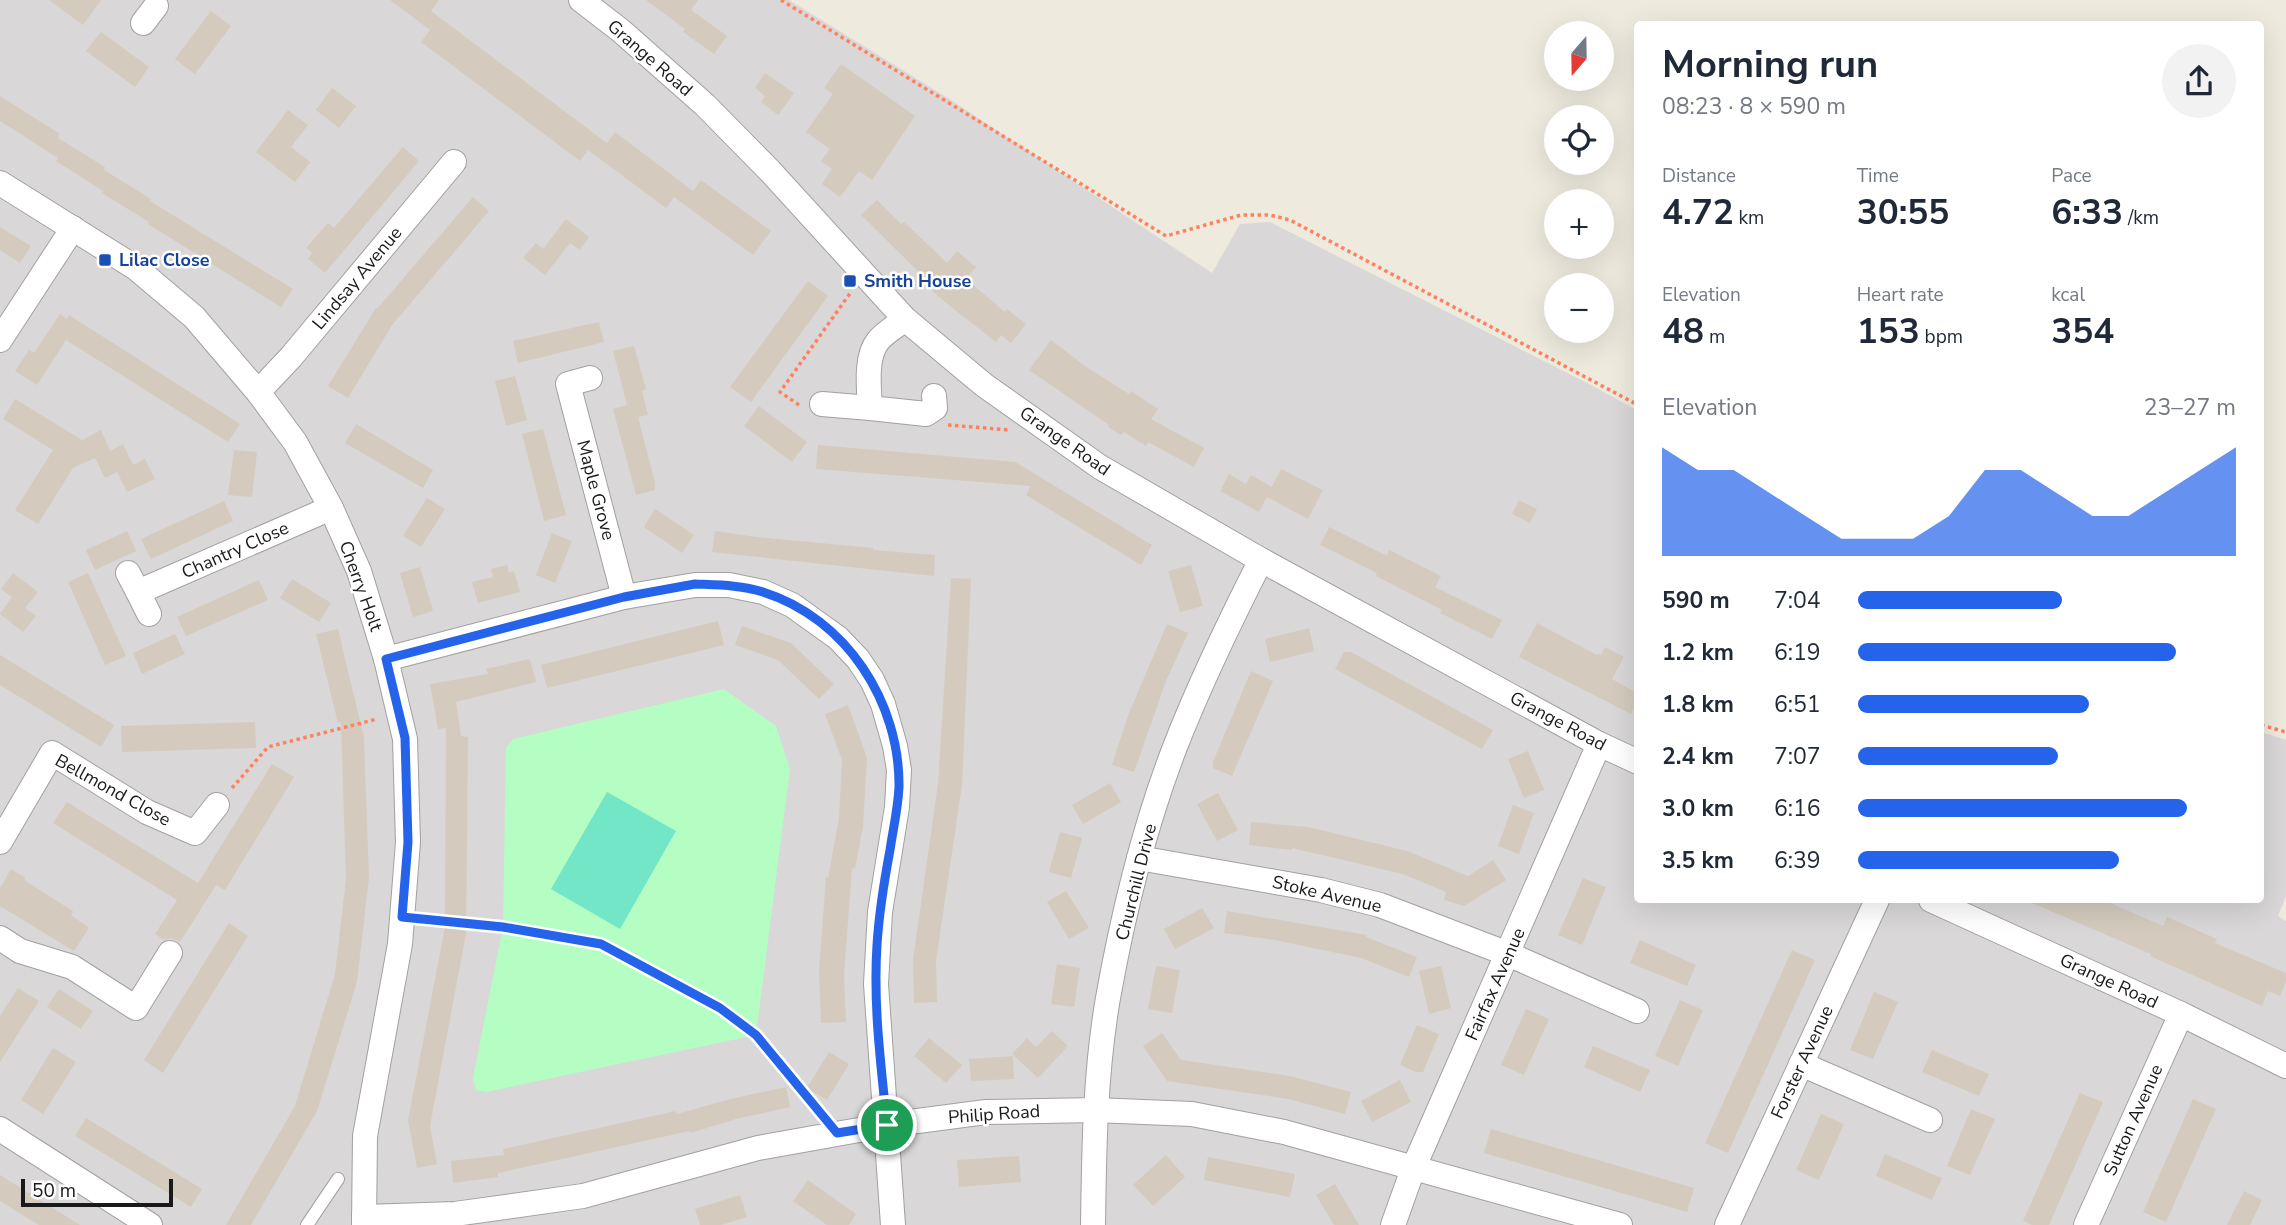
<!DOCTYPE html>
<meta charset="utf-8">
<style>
body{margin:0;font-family:"Nunito Sans",sans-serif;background:#f2f2f3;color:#1f2937;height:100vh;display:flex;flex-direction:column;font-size:26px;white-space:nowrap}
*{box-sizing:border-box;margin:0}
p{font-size:23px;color:#747a83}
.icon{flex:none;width:38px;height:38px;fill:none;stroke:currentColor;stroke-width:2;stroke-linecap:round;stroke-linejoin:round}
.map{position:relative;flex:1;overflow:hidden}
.drawer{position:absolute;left:1634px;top:21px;width:630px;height:882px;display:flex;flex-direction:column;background:#fff;border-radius:7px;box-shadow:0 7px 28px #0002}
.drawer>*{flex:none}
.needle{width:46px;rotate:200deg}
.tools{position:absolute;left:1544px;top:21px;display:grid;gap:14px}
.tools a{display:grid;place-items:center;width:70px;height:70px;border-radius:50%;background:#fff;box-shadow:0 7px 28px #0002;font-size:35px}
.scale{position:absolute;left:21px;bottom:18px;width:152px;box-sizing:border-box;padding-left:7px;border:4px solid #1a1a1a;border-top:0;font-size:19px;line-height:24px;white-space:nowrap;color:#1a1a1a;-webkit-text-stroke:5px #fff;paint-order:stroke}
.pin{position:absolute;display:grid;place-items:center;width:60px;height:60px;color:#fff;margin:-30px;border:4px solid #fff;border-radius:50%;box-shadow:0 2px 7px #0007}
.round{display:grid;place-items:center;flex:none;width:74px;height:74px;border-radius:37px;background:#f2f2f3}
.headline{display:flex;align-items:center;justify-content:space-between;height:119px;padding:0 28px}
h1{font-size:38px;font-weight:700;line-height:52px}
.figures{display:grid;grid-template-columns:repeat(3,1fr);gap:10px;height:119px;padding:7px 28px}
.figures div{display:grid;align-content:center}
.figures b{font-size:35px;font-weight:700}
.figures small{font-size:19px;font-weight:400}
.figures p{font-size:19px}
.chart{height:196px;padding:14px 28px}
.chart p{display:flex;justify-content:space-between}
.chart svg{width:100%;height:126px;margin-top:7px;fill:#2563eb;opacity:.7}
ul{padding:0 28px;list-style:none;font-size:23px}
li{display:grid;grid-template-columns:112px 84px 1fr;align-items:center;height:52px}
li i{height:18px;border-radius:9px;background:#2563eb}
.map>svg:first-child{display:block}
.residential{fill:#d9d7d7}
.park{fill:#b4fec3}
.pitch{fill:#73e6c7}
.building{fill:#d4cbbe}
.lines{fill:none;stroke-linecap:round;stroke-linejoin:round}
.service-casing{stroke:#a1a1a1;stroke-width:14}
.minor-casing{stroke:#a1a1a1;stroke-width:26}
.path{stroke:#ff815e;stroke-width:3.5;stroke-dasharray:3.5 3.5;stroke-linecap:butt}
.service{stroke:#fff;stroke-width:12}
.minor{stroke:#fff;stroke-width:24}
.route-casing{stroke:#fff;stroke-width:14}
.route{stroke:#2563eb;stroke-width:9}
.transit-dot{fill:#1a4fb4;stroke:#fff;stroke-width:2.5}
.labels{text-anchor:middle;stroke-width:5;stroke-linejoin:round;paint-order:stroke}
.street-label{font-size:18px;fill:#1a1a1a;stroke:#fff}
.transit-label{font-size:18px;font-weight:bold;fill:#164399;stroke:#fff;text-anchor:start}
</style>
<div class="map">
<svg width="2286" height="1225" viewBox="0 0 2286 1225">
<rect width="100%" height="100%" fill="#eeeade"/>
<!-- residential -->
<polygon class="residential" points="0,0 789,0 951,100 1212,273 1240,224 1270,222 1591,385 1638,411 1638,900 2261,900 2261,732 2286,740 2286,896 2278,916 2286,921 2286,1225 0,1225"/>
<!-- park -->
<polygon class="park" points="724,689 776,726 790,769 756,1035 486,1092 476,1090 473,1078 503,927 506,748 513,739"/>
<!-- pitch -->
<polygon class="pitch" points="607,792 676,831 620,929 551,889"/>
<!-- building -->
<g class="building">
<polygon points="49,0 101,0 83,25"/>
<polygon points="390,0 439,0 431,11 607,143 615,132 693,191 701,180 771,231 753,255 674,197 666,208 588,150 580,161 421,42 430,30"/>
<polygon points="646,0 698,0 691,10 727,36 714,54 683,32 685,29"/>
<polygon points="211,11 231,26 195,74 175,59"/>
<polygon points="101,32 149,67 135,87 86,51"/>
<polygon points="841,64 915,116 872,180 859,171 840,197 822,184 832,169 821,161 830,149 806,132 833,94 824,88"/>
<polygon points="765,73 794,93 778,115 761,102 765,96 755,88"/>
<polygon points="332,88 356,106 339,128 316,110"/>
<polygon points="0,96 60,134 58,138 105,167 104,170 151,199 150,201 293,289 281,307 148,224 149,222 102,193 103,191 56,161 58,158 0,121"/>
<polygon points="288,110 308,125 291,147 310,162 295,182 256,152"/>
<polygon points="403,147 419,161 325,273 308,259 312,253 306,248 328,223 334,228"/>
<polygon points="473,197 489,211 392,325 348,398 328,386 376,308 377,309"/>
<polygon points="877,200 901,224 904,222 947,263 957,251 976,267 966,279 1005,312 1007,309 1026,324 1011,343 1001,335 996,342 945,302 932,291 935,288 861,215"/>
<polygon points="566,219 589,237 580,250 570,243 545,275 523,258 536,243 543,249"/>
<polygon points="0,227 31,246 20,263 0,250"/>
<polygon points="808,281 828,296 751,402 730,387"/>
<polygon points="60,314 67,319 69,315 240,424 228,442 66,340 37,385 15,371 29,350 34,353"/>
<polygon points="599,322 604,342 518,363 513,341"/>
<polygon points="1051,340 1085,366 1129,394 1131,391 1158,409 1151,419 1204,448 1194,467 1148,442 1146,446 1124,432 1121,435 1108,427 1109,425 1029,370"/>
<polygon points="634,346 646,389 642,391 648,415 638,417 655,483 655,490 636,495 613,409 627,405 613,351"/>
<polygon points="515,376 527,420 506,426 495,381"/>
<polygon points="15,399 82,440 101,430 110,451 123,444 133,465 145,459 155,479 127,492 117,472 105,478 95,458 73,468 38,524 15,510 53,450 3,419"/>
<polygon points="759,406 807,442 792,462 744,426"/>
<polygon points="356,424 433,470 423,488 345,443"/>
<polygon points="543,429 566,515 544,521 522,434"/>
<polygon points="818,445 1015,462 1152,545 1141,565 1026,495 1031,486 816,469"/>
<polygon points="234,450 257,452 252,497 228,495"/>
<polygon points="1281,469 1323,490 1308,519 1267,497 1259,512 1220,491 1229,474 1246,484 1251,475 1272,487"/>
<polygon points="427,498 445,509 421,547 403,536"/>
<polygon points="1519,500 1537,509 1530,523 1512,514"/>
<polygon points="224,501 233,521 151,559 141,539"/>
<polygon points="655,509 694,535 682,553 644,527"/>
<polygon points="1329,527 1387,556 1389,550 1441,576 1435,587 1502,620 1492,639 1440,613 1442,610 1376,576 1377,573 1320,545"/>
<polygon points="127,531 136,551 95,570 86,550"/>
<polygon points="715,531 756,537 873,548 873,550 935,555 934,576 712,552"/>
<polygon points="552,533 572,541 555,583 536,575"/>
<polygon points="507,565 509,573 514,571 520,592 478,603 472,582 493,577 491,569"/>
<polygon points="1191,565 1203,606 1180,612 1168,571"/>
<polygon points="420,567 433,611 413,617 400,573"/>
<polygon points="13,573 38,592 25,608 36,616 23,632 0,614 12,597 1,589"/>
<polygon points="88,573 126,656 105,665 68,582"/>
<polygon points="951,578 971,579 962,785 936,961 937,1002 914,1003 913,960 938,784"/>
<polygon points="292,579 331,603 319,622 280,598"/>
<polygon points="259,580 268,600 186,636 177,617"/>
<polygon points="718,621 724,645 547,688 541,665"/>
<polygon points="1537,623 1597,655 1598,653 1601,655 1605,647 1624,657 1612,679 1638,694 1638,701 1631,714 1519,657"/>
<polygon points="1167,624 1188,633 1166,681 1134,772 1112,765 1129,713"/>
<polygon points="742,626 791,643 834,684 819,699 778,660 735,645"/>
<polygon points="1309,628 1314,651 1270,662 1265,639"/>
<polygon points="338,629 364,738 369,877 357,982 317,1111 251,1225 226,1225 295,1106 335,974 346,879 341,722 338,723 316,634"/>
<polygon points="175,634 185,654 142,674 133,653"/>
<polygon points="1344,652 1351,652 1493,730 1482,749 1335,669"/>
<polygon points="0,655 114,725 101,747 0,685"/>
<polygon points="530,659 536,682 456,702 461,736 468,737 466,934 430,1126 437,1164 417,1168 408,1120 445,927 446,728 438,729 430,684 488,674 486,669"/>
<polygon points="1251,671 1273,681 1232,776 1213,768 1213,762"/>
<polygon points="848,705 867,758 863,826 855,869 852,868 844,974 846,1022 821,1023 819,971 826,877 828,878 839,818 842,760 825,714"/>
<polygon points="255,722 256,748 122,752 121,726"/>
<polygon points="1528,751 1544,790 1524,798 1508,759"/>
<polygon points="272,764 294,777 225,890 216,885 180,942 171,938 164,940 155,934 177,900 53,823 67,802 198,883"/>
<polygon points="1110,783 1121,802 1083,824 1072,805"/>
<polygon points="1218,793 1238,830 1217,841 1197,804"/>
<polygon points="1513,805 1534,813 1519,854 1498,846"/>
<polygon points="1251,822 1309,827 1407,851 1468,876 1493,860 1506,880 1464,906 1444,900 1446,892 1403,874 1292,848 1292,850 1249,845"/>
<polygon points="1060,832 1082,838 1071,878 1049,872"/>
<polygon points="11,869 26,878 24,880 73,911 71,915 89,928 74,951 0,906 0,888"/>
<polygon points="1583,878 1606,887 1582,945 1558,935"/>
<polygon points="1066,891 1089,928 1069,939 1047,902"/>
<polygon points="2025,900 2103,900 2163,926 2167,917 2217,939 2215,943 2286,973 2286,982 2280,996 2268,991 2262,1006 2150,956 2151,954"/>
<polygon points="1202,908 1214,928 1175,949 1164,929"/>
<polygon points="1227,911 1367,935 1366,937 1417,957 1409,977 1361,958 1275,940 1224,933"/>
<polygon points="229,923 248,936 163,1073 144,1060"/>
<polygon points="1640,940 1696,965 1687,986 1630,963"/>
<polygon points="1792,950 1815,960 1728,1153 1705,1143"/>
<polygon points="1057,964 1080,968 1074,1007 1051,1004"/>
<polygon points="1156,966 1180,970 1172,1013 1148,1009"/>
<polygon points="1441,966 1451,1008 1429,1014 1419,971"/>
<polygon points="18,988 39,1001 0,1062 0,1016"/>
<polygon points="59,989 93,1011 81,1029 47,1007"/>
<polygon points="1874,992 1898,1002 1873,1059 1850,1050"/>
<polygon points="1680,1000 1703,1010 1678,1066 1655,1056"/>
<polygon points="1526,1009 1549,1019 1524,1075 1501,1065"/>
<polygon points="1417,1025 1439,1034 1423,1072 1416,1072 1400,1065"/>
<polygon points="1052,1031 1068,1046 1038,1078 1012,1054 1027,1038 1036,1047"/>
<polygon points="1162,1033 1181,1060 1290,1076 1351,1092 1345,1114 1288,1099 1167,1081 1143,1046"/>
<polygon points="929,1038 962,1065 946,1083 914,1056"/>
<polygon points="1593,1046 1650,1070 1640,1092 1584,1067"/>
<polygon points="53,1048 76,1062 43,1114 21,1100"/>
<polygon points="1932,1050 1989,1074 1979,1096 1922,1072"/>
<polygon points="829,1052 849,1064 827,1100 807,1088"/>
<polygon points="1013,1056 1014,1079 971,1081 969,1059"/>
<polygon points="1400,1080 1411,1102 1372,1122 1361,1101"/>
<polygon points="786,1087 790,1107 736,1119 691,1133 690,1131 498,1173 498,1177 453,1183 451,1161 504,1155 503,1149 676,1111 677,1114 730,1099"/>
<polygon points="2080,1093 2103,1102 2049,1225 2032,1225 2023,1221"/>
<polygon points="2193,1099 2216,1109 2166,1222 2143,1212"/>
<polygon points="1971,1109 1995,1119 1970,1175 1947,1166"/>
<polygon points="1821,1114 1844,1124 1819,1180 1796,1170"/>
<polygon points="86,1118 202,1189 191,1207 75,1136"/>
<polygon points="1491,1129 1694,1188 1687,1212 1484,1153"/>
<polygon points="1885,1154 1942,1178 1932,1200 1876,1176"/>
<polygon points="1166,1155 1185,1177 1153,1206 1133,1185"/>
<polygon points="1019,1156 1021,1182 959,1187 957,1160"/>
<polygon points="1208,1157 1295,1174 1290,1197 1204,1180"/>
<polygon points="0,1175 80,1225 39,1225 0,1201"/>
<polygon points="808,1180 856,1214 849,1225 827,1225 793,1201"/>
<polygon points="1335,1184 1359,1225 1334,1225 1316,1195"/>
<polygon points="2244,1191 2262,1200 2250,1225 2227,1225"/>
<polygon points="740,1195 747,1217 721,1225 700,1225 695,1209"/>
</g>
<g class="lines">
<defs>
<polyline id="service" points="307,1225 338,1179"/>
<g id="minor">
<polyline points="581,0 620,30 705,105 770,171 905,319 984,385 1100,467 1261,560 1599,744 1638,762"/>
<polyline points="143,23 156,6"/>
<polyline points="0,183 136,268 194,317 258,392 295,442 331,508 359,571 386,659 405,739 408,842 400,944 365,1136 364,1225"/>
<path d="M905,319C897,326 885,332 878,341C865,357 869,388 870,408L926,414L935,408L934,396"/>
<polyline points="0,340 73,228"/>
<polyline points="590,378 568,384 624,597"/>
<polyline points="258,392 291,357 454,162"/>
<polyline points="822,404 870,408"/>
<polyline points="128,573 138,592 331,508"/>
<polyline points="138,592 149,614"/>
<polyline points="386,659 624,597 695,585 729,585 763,592 792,605 838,638 858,659 872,680 883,704 895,746 899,770 897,807 880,912 876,984 893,1225"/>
<polyline points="0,842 52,753 147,812 195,833 217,805"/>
<polyline points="1139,858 1321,890 1380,905 1508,954 1637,1011"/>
<polyline points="1931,900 2181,1014 2286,1066"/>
<polyline points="0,938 20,951 72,967 136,1008 170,953"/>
<polyline points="1801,1064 1930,1120"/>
<polyline points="0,1129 150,1225"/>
<polyline points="364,1217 455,1214 583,1196 758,1148 887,1125 986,1112 1095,1110 1192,1114 1284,1132 1620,1225"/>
<path d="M1093,1225C1094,1149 1095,1073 1108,998C1123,914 1144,827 1175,747C1200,683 1230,621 1261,560"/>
<polyline points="1393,1225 1413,1169 1599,744"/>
<polyline points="1727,1225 1877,900"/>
<polyline points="2086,1225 2181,1014"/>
</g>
</defs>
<!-- service casing -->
<use href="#service" class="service-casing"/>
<!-- minor casing -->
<use href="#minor" class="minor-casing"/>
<!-- path -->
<g class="path">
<polyline points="781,0 1166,236 1241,215 1270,215 1290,220 1638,405"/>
<polyline points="799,405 780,392 851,292"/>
<polyline points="948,425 1010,430"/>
<polyline points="2261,725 2286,732"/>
<polyline points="232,788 268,747 377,719"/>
<polyline points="423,919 503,927 601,944 720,1008 756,1035 822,1116"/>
</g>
<!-- service -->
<use href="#service" class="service"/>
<!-- minor -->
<use href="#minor" class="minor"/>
</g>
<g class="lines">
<defs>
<path id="route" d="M695,584C718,585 741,585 763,592C846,618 900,702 899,787C898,809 893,829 890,850C884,882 879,913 877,945C873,1005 881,1065 887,1125L837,1133L756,1035L720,1008L601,944L503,927L402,917L408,842L405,738L386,659L624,597Z"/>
</defs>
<!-- route casing -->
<use href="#route" class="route-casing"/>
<!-- route -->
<use href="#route" class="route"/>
</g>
<!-- markers -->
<g class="transit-dot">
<rect x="98" y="253" width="14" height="14" rx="3.5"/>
<rect x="843" y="274" width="14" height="14" rx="3.5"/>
</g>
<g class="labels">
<!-- street labels -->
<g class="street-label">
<text transform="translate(650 58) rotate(41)" y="6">Grange Road</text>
<text transform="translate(357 278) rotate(-50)" y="6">Lindsay Avenue</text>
<text transform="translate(1065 441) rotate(35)" y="6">Grange Road</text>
<text transform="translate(596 490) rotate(75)" y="6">Maple Grove</text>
<text transform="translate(235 550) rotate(-24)" y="6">Chantry Close</text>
<text transform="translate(361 586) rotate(70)" y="6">Cherry Holt</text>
<text transform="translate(1558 721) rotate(28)" y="6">Grange Road</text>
<text transform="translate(113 790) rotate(29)" y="6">Bellmond Close</text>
<text transform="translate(1136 882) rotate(-76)" y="6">Churchill Drive</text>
<text transform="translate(1327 894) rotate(13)" y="6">Stoke Avenue</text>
<text transform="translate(2109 981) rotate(25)" y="6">Grange Road</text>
<text transform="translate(1495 984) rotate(-66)" y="6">Fairfax Avenue</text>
<text transform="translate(1802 1062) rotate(-65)" y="6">Forster Avenue</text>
<text transform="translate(994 1114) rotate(-4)" y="6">Philip Road</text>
<text transform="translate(2133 1120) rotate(-66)" y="6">Sutton Avenue</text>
</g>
<!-- transit labels -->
<g class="transit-label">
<text x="119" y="266">Lilac Close</text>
<text x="864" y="287">Smith House</text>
</g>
</g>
</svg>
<div class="tools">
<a><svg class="needle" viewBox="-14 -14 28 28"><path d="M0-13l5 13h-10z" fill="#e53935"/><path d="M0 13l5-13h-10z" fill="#747a83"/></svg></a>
<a><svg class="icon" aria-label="locate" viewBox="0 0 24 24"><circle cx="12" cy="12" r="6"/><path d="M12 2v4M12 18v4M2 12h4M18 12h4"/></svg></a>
<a>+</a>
<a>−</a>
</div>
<div class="scale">50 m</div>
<div class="pin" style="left:887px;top:1125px;background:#1e9e55"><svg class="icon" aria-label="arrive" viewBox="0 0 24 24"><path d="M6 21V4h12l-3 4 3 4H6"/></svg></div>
<section class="drawer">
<div class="headline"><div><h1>Morning run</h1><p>08:23 · 8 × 590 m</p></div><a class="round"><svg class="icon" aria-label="share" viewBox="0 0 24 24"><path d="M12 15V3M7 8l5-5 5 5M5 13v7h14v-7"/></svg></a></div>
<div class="figures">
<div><p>Distance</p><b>4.72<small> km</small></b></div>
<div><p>Time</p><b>30:55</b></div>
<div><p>Pace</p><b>6:33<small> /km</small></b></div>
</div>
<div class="figures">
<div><p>Elevation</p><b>48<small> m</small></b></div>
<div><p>Heart rate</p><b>153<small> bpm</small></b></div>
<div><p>kcal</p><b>354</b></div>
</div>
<div class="chart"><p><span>Elevation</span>23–27 m</p>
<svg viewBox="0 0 160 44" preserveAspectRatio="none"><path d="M0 44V6L10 14L20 14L30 22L40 30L50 38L60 38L70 38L80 30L90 14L100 14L110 22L120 30L130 30L140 22L150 14L160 6V44z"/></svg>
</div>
<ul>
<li><b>590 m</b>7:04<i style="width:54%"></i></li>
<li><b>1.2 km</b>6:19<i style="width:84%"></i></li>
<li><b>1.8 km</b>6:51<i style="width:61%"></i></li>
<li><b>2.4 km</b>7:07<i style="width:53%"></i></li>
<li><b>3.0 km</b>6:16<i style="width:87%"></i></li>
<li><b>3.5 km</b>6:39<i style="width:69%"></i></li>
</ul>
</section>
</div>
